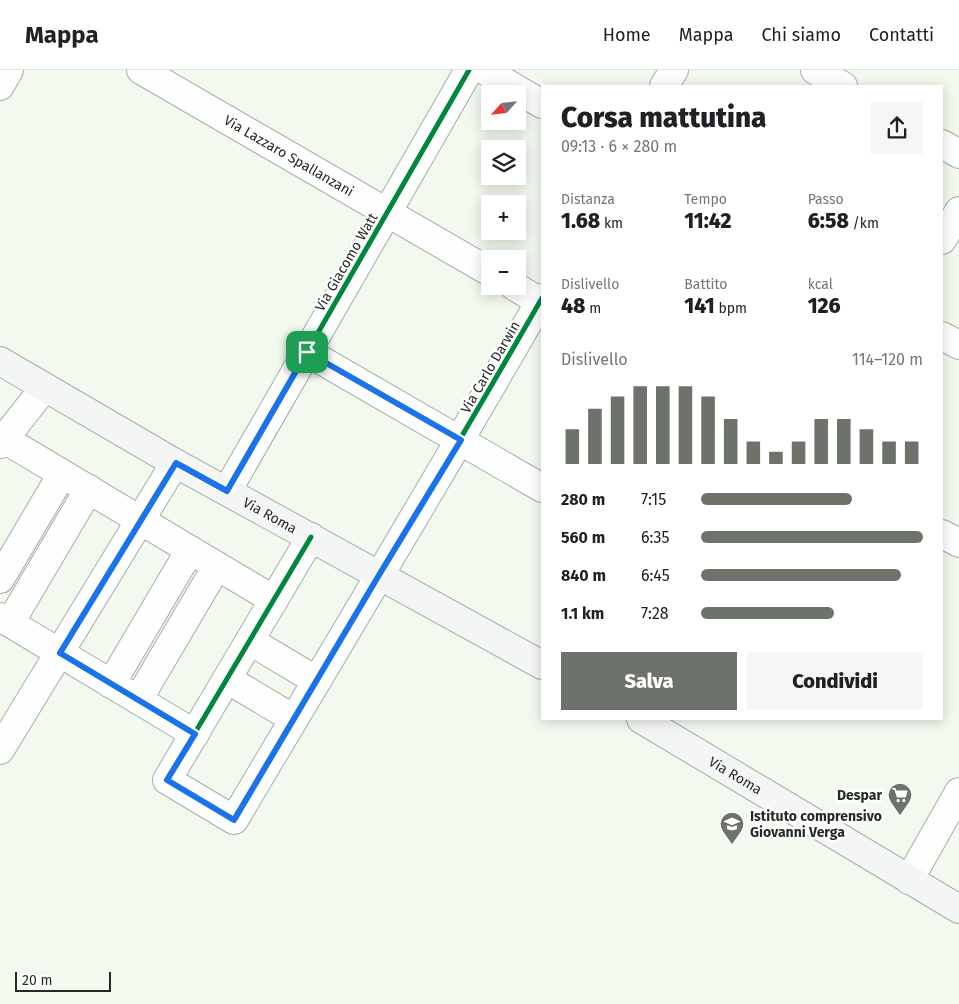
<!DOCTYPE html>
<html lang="it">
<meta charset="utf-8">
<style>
body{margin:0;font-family:"Fira Sans",sans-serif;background:#f6f6f6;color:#202124;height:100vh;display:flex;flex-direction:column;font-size:19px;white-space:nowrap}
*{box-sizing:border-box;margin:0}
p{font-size:16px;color:#757577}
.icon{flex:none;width:28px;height:28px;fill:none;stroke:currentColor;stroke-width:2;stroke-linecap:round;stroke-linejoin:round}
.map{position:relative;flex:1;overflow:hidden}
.sheet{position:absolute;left:541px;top:15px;width:402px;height:635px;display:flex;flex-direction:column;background:#fff;border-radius:0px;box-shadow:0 2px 12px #0003}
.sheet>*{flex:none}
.needle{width:32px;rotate:243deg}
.buttons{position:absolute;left:481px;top:15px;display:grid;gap:10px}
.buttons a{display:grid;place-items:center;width:45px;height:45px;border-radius:0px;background:#fff;box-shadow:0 2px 12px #0003;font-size:25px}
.scale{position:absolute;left:15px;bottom:12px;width:96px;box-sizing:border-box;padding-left:5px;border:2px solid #262a24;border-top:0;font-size:14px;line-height:18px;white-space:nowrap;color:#262a24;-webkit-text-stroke:4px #fff;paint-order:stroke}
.pin{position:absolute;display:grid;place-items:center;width:42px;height:42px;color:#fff;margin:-21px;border-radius:10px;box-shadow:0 2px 8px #0006}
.round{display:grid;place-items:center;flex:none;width:52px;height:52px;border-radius:0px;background:#f6f6f6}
.headline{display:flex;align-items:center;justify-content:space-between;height:85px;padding:0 20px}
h1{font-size:28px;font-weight:800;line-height:38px}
.metrics{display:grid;grid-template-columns:repeat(3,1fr);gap:8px;height:85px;padding:5px 20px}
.metrics div{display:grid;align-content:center}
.metrics b{font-size:21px;font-weight:800}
.metrics small{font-size:14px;font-weight:400}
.metrics p{font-size:14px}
.chart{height:140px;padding:10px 20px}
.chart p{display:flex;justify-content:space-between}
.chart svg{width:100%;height:90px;margin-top:5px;stroke:#6d726b;stroke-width:6}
.primary-button{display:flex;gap:10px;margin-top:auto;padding:10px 20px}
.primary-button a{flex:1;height:58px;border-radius:0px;background:#6d726b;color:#fff;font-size:20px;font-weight:800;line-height:58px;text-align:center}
.primary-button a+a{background:#f6f6f6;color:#202124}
ul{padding:0 20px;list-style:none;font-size:16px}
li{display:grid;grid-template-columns:80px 60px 1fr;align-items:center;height:38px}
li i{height:12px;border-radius:6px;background:#6d726b}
header{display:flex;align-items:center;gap:30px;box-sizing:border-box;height:70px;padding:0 25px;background:#fff;border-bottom:1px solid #e0e0e0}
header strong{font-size:24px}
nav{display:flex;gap:28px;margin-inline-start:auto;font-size:18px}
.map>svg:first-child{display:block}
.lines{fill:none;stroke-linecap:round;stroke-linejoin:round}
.minor-casing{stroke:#a8ada6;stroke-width:30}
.secondary-casing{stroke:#a8ada6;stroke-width:30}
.minor{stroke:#fdfefd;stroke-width:28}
.secondary{stroke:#f3f6f4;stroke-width:28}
.cycleway-casing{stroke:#fff;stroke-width:8}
.cycleway{stroke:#00873e;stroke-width:5}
.route-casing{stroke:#fff;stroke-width:10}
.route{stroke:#1a73e8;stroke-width:6}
.labels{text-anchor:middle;stroke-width:5;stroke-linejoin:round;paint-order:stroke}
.street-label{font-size:14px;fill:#262a24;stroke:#fff}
.poi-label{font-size:14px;font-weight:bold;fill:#262a24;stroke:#fff;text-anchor:end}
</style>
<header>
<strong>Mappa</strong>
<nav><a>Home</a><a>Mappa</a><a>Chi siamo</a><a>Contatti</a></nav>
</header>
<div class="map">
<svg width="959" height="934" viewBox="0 0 959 934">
<rect width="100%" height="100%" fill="#f2f9ef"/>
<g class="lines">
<defs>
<g id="minor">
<path id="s1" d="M141,0L490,202"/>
<polyline points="484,0 542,34"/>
<polyline points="815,0 843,16"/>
<polyline points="0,16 9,0"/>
<polyline points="664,16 674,0"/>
<polyline points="942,74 959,84"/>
<polyline points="942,170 959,141"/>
<polyline points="514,216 542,233"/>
<polyline points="942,266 959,275"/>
<polyline points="307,282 542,418"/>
<polyline points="4,369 274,530"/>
<polyline points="0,374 45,317"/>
<polyline points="227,421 469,0"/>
<polyline points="942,464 959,473"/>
<path d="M311,467L167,710L234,750C337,576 442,403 542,228"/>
<polyline points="0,509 62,404"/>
<polyline points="0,547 195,664"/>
<polyline points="10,553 89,419"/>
<polyline points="250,571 317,611"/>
<polyline points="227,609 294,649"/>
<polyline points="111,614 190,480"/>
<polyline points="138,630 217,496"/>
<polyline points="0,680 175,393"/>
<polyline points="909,810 959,722"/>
</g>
<g id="secondary">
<path id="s2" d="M0,291L175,393L542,595"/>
<path id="s3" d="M641,649L959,839"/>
</g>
</defs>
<!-- minor casing -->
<use href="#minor" class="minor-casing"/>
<!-- secondary casing -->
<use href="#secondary" class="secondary-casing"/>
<!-- minor -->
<use href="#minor" class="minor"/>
<!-- secondary -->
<use href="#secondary" class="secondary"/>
<defs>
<g id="cycleway">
<polyline points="227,421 469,0"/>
<path d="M311,467L167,710L234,750C337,576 442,403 542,228"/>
</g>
</defs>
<!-- cycleway casing -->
<use href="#cycleway" class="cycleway-casing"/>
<!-- cycleway -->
<use href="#cycleway" class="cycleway"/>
</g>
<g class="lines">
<defs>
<polygon id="route" points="307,282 461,370 379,505 234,750 167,710 195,664 60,583 176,393 227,421"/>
</defs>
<!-- route casing -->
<use href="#route" class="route-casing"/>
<!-- route -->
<use href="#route" class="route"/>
</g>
<!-- icons -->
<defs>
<symbol id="supermarket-pin" viewBox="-11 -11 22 30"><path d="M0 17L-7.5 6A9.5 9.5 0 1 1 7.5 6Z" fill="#6d726b" stroke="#fff"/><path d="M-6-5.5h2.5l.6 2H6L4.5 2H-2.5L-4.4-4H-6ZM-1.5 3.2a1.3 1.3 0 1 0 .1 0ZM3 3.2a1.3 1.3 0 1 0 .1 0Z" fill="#fff"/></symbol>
<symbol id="school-pin" viewBox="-11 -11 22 30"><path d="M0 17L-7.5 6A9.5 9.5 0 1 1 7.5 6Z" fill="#6d726b" stroke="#fff"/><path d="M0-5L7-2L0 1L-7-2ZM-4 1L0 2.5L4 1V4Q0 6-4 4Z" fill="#fff"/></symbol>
</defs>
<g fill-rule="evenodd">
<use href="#supermarket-pin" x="886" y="711" width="28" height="38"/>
<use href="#school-pin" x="718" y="740" width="28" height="38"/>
</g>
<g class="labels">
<!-- street labels -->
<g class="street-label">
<text dy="5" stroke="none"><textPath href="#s1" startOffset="171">Via Lazzaro Spallanzani</textPath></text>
<text transform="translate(346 192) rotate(-60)" y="5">Via Giacomo Watt</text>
<text transform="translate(490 297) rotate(-60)" y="5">Via Carlo Darwin</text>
<text dy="5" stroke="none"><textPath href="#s2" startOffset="311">Via Roma</textPath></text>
<text dy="5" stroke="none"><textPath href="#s3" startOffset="110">Via Roma</textPath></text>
</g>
<!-- poi labels -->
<g class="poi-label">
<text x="882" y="730">Despar</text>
<text x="750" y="751" text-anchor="start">Istituto comprensivo<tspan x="750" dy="16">Giovanni Verga</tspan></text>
</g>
</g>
</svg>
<div class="buttons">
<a><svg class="needle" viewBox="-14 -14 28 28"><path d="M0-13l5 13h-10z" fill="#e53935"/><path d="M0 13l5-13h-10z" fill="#757577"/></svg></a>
<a><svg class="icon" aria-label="layers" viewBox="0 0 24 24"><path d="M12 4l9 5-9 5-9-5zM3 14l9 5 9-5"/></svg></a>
<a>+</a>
<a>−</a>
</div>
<div class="scale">20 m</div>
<div class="pin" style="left:307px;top:282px;background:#1e9e55"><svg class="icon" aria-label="arrive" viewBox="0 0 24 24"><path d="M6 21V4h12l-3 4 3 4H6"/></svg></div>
<section class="sheet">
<div class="headline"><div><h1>Corsa mattutina</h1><p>09:13 · 6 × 280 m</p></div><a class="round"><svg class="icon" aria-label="share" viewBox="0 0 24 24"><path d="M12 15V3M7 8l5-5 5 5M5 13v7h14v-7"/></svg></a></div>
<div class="metrics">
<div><p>Distanza</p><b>1.68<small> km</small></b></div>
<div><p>Tempo</p><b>11:42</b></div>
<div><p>Passo</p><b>6:58<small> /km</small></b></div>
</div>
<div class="metrics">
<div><p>Dislivello</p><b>48<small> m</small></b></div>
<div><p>Battito</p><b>141<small> bpm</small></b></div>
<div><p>kcal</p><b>126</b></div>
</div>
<div class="chart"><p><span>Dislivello</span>114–120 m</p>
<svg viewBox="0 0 160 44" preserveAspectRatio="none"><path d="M5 44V27M15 44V17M25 44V11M35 44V6M45 44V6M55 44V6M65 44V11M75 44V22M85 44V33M95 44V38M105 44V33M115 44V22M125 44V22M135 44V27M145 44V33M155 44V33"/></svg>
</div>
<ul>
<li><b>280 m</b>7:15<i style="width:68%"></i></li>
<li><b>560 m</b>6:35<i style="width:100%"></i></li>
<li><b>840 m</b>6:45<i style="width:90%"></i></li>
<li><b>1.1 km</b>7:28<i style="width:60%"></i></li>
</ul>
<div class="primary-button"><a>Salva</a><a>Condividi</a></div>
</section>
</div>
